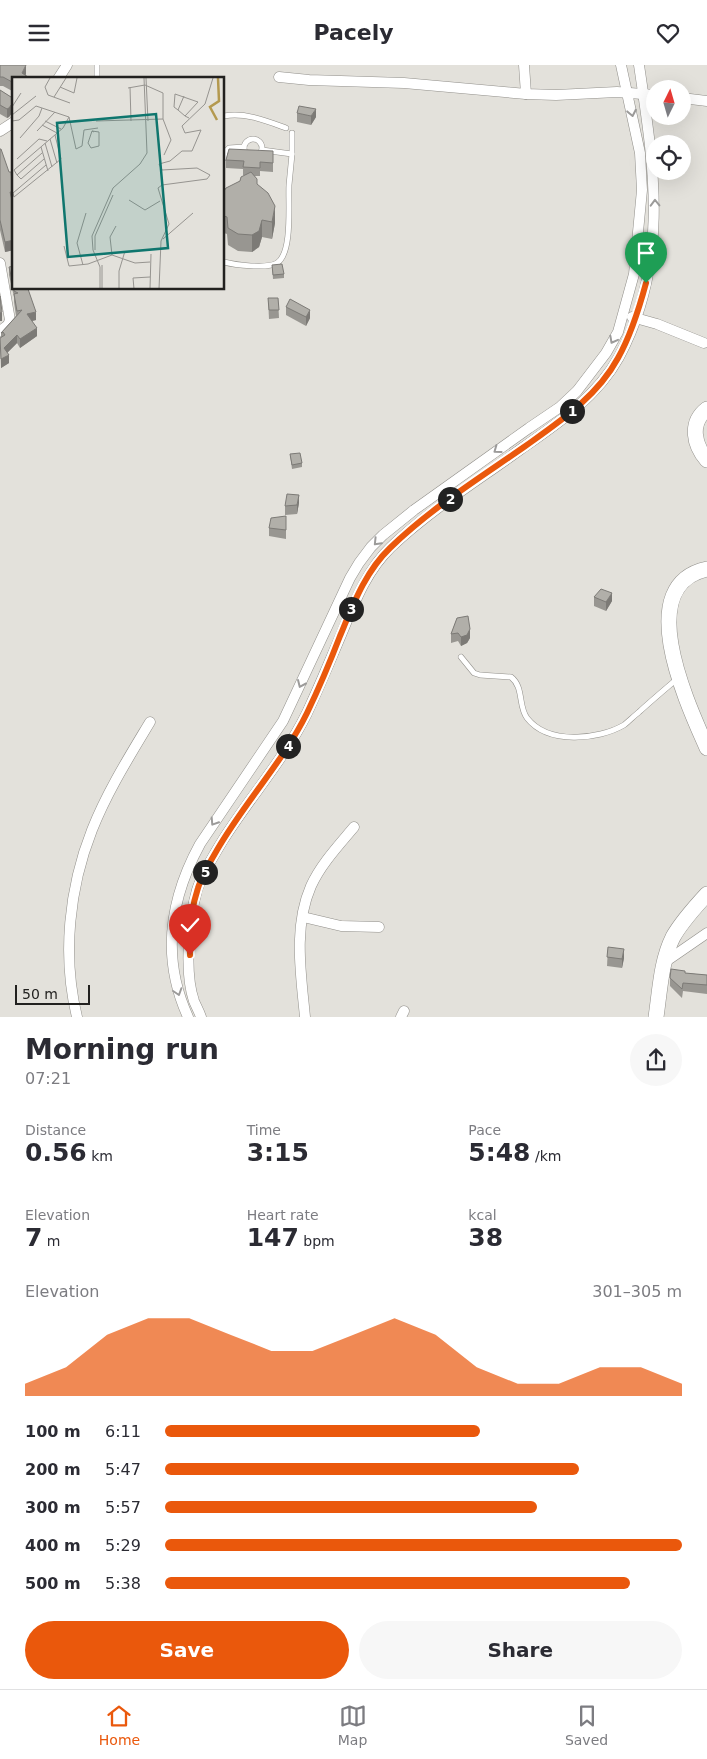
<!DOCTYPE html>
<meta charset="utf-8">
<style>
body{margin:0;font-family:"DejaVu Sans",sans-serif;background:#f7f7f7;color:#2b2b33;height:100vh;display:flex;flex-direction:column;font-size:19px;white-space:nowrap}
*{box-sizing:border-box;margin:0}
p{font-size:16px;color:#7c7c81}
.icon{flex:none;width:28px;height:28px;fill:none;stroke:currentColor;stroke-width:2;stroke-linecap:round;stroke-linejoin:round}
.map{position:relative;height:952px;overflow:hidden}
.sheet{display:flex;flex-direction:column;background:#fff;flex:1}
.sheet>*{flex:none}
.needle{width:32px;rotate:5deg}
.tools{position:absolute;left:646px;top:15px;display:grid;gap:10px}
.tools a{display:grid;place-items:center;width:45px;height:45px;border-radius:50%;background:#fff;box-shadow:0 5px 20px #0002;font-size:25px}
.scale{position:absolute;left:15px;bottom:12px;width:75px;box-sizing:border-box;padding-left:5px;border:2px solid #22211f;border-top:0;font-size:14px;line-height:18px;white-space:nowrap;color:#22211f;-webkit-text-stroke:4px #e3e1db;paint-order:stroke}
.pin{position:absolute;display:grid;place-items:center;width:42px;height:42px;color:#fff;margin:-51px -21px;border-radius:50% 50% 50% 0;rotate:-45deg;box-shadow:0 0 5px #0007}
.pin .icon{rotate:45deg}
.km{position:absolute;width:25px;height:25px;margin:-12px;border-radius:50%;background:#222;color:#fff;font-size:14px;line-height:25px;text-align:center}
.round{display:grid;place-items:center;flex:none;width:52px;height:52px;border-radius:26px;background:#f7f7f7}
.headline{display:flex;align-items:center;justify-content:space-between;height:85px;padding:0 25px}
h1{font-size:28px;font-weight:600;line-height:38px}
.stats{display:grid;grid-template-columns:repeat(3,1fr);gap:8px;height:85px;padding:5px 25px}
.stats div{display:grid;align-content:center}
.stats b{font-size:25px;font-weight:600}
.stats small{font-size:14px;font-weight:400}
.stats p{font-size:14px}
.chart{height:140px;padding:10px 25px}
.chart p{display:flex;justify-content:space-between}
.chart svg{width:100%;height:90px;margin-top:5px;fill:#ea580c;opacity:.7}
.primary-button{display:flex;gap:10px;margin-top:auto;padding:10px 25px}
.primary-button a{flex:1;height:58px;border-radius:30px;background:#ea580c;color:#fff;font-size:20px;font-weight:600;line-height:58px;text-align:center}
.primary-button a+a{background:#f7f7f7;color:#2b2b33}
ul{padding:0 25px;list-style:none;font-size:16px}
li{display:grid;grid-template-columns:80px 60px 1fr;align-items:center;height:38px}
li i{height:12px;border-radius:6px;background:#ea580c}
header{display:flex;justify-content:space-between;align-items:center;height:65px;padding:0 25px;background:#fff;font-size:22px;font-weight:600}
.menu{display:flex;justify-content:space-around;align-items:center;height:70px;border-top:1px solid #e1e1e2;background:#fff;font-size:14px;color:#7c7c81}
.menu a{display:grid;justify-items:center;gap:2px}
.menu .current{color:#ea580c}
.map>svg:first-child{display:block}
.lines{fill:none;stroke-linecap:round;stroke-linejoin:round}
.lane-casing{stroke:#918f8a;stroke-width:6}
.street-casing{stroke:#918f8a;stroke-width:11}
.secondary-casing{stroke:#918f8a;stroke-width:16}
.lane{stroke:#fff;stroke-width:5}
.street{stroke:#fff;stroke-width:10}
.secondary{stroke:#fff;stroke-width:15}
.wall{fill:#989691}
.shaded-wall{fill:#7c7a76}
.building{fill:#b1afa9;stroke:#7c7a76}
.oneway{stroke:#9c9b9a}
.route-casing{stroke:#fff;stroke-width:10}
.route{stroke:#ea580c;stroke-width:6}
.inset-river{fill:none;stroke:#b4994f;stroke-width:2.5}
.inset-road{fill:none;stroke:#969490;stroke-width:1}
.view{fill:#0f766e;fill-opacity:0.15;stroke:#0f766e;stroke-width:2.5}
.inset-edge{fill:none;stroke:#22211f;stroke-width:2.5}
</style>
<header><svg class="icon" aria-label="menu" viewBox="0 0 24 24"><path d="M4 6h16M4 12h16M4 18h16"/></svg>Pacely<svg class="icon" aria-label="heart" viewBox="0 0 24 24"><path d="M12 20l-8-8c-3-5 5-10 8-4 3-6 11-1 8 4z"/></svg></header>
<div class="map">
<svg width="707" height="952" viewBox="0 0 707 952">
<rect width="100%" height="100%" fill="#e3e1db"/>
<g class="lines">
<defs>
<g id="lane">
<polyline points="97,0 97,14"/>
<path d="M224,51C245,47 267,56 286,63"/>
<circle cx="253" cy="83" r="9"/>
<polyline points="292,89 292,68"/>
<polyline points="224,93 225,87 229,83 244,82"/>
<path d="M224,197C235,200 267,204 277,198C293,188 288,137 289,120C290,109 291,99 292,89L262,85"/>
<path d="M461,592L474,608L480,610L511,612C524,622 518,641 527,653C548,680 598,675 624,660C629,656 634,651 639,647C651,636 664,625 677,614"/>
</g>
<g id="street">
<polyline points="524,0 526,29"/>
<polyline points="279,12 309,15 404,18 526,29 556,30 617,27 655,30"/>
<polyline points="58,14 67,0"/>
<polyline points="682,33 707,36"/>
<polyline points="0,66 14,57"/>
<polyline points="0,198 10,255 8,260 0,266"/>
<polyline points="632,252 657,259 704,278"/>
<polyline points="303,852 341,861 379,862"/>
<polyline points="665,897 707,868"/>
<path d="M77,952C62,891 69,823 92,765C107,727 129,692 150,657"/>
<path d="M188,952C161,893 170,834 200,779L283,656L350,513L359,498L371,482L383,470L414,445L529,363L560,342L577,326L606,288L618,267L634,209L642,125L640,88L621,0"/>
<path d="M201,952C199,946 196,941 194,936C184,907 189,854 197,825C203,807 214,790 223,775C250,732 285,693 307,648C319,622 330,596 341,570C354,539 366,506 391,482C430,445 477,416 521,384C557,359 597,332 619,292C670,197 654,102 639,0"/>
<path d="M305,952C301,909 293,862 311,821C321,799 339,780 354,762"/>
<polyline points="401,952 404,946"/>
</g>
<g id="secondary">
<path d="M707,344C689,358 694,380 707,395"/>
<path d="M707,504C631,520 689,642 707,683"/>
<path d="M656,952C660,925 661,896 673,872C682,856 695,842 707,829"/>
</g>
</defs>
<!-- lane casing -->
<use href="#lane" class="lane-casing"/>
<!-- street casing -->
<use href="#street" class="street-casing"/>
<!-- secondary casing -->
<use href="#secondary" class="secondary-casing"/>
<!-- lane -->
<use href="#lane" class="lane"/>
<!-- street -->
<use href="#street" class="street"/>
<!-- secondary -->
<use href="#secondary" class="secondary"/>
</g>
<!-- wall -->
<g class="wall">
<polygon points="0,0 26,9 14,14 14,27 3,21 0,21"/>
<polygon points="0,25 11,32 14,32 14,45 9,52 7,53 0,49"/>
<polygon points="297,48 316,52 311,60 297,57"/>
<polygon points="0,84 13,127 12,137 14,143 14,185 5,187 0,165"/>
<polygon points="273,94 273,107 260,106 260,111 255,111 257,119 275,158 272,174 262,172 259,182 252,187 238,186 228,180 227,169 224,168 224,126 240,116 245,111 243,110 243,104 226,103 226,95"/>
<polygon points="272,200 284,209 284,213 273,214"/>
<polygon points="9,202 28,224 36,255 32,256 37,271 20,283 17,278 7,288 9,298 1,303 0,273 1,273 1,268 16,251 14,237 14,232 9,210"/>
<polygon points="268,233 278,233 279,253 269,254"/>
<polygon points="286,242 310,253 306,261 286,250"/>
<polygon points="290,389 302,398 302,402 292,404"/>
<polygon points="299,438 297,449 285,450 285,441"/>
<polygon points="286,451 286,474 269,471 269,463"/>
<polygon points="594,532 612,536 606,546 594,541"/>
<polygon points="457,553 470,573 467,578 461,581 458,576 451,578 451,569"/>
<polygon points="608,882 624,893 622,903 607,901"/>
<polygon points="685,908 707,910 707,929 683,926 682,933 670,921 670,913"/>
</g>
<!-- shaded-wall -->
<g class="shaded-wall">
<polygon points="26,0 26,9 24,14 22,8"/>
<polygon points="14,36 14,45 9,52 7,53 7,44"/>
<polygon points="316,44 316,52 311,60 311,51"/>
<polygon points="275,141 275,158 272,174 272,157"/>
<polygon points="262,155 262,172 259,182 252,187 252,170"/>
<polygon points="14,175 14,185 5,187 5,177"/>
<polygon points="310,245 310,253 306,261 306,252"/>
<polygon points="2,247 2,256 0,256 0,248"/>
<polygon points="36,247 36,255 27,257 27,249"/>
<polygon points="37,263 37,271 20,283 20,274"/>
<polygon points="17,270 17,278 4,291 4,283"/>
<polygon points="9,290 9,298 1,303 1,294"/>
<polygon points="299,430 299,438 297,449 297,440"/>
<polygon points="612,528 612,536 606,546 606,537"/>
<polygon points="470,564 470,573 467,578 461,581 461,572"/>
<polygon points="624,884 624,893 622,903 622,894"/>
</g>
<!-- building -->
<g class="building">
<polygon points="0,0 26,0 22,8 31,14 14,14 14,18 3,12 0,12"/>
<polygon points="0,25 11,32 14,32 14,36 9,43 7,44 0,40"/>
<polygon points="299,41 316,44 311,51 297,48"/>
<polygon points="0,84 1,84 9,107 11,107 13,127 10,127 14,143 14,175 5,177 0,155"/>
<polygon points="229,84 273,86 273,98 260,97 260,103 243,102 244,96 226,95"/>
<polygon points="251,107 257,114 257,119 268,128 275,141 272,157 262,155 259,166 252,170 238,169 228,163 227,152 224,151 224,126 226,123 240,116 241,112"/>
<polygon points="282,199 284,209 273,210 272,200"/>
<polygon points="14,201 14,223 9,202"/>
<polygon points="14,224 28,224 36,247 27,249 37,263 20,274 17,270 4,283 9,290 1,294 0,273 5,270 3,267 1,268 22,245 17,246 14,229 18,228 14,226"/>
<polygon points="0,231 2,247 0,248"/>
<polygon points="268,233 278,233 279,245 269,245"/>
<polygon points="290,234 310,245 306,252 286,242"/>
<polygon points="300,388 302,398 292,400 290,389"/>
<polygon points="287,429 299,430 297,440 285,441"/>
<polygon points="286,451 286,465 269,463 271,453"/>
<polygon points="601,524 612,528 606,537 594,532"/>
<polygon points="468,551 470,564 467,570 461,572 458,568 451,569 457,553"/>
<polygon points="608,882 624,884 622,894 607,892"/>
<polygon points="671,904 685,906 685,908 707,910 707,920 683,918 682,924 670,913"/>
</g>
<!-- one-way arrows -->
<defs><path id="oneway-chevron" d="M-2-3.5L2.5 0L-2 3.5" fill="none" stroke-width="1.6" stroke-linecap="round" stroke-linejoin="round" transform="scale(1.25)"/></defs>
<g class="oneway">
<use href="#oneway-chevron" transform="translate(632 48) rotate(79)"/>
<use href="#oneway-chevron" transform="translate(655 138) rotate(-91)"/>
<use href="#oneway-chevron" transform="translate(613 275) rotate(118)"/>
<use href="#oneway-chevron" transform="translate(497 385) rotate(144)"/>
<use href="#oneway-chevron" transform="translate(377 477) rotate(134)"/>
<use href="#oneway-chevron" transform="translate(301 619) rotate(114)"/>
<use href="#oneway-chevron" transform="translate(214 757) rotate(123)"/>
<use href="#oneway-chevron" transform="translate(178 927) rotate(72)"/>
</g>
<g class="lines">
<defs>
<path id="route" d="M190,890C189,868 191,844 198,823C202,810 210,797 217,785C244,738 283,697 307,648C319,623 330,597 340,571C353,540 365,507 390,483C430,444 478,414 524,382C559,357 597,332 618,293C631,270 639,244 646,218"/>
</defs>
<!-- route casing -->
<use href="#route" class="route-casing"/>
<!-- route -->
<use href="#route" class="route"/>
</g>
<!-- overview -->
<g transform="translate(12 12)">
<rect width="212" height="212" fill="#e3e1db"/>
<path class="inset-river" d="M205,43L198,30L207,24L206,1"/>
<path class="inset-road" d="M134,1L136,44M48,10L62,16L65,1M118,10L119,44M116,11L133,8L151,16V42L159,63L152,78M36,18L58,26M36,18L33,10L38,1M42,20L54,1M0,30L9,16M166,33L172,19M0,38L24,19M173,39L186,25L163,17L162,30L166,33L173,39L177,41M57,40L64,72L70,69L72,53L86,51M0,44L7,43L24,29L57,40M33,44L49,52M84,44L151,42M30,48L45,56M25,54L43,35M80,54L76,66L79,71L87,69V55L80,54L82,55M8,61L27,39L30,31M38,62L45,86M33,66L40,90M29,70L36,94M5,82L27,62L35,64M34,88L1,116L2,120L49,82L43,58M5,98L2,93L51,51L57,40M5,98L9,102L32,82M5,98L30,76M117,123L133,133L148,124M151,162L181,136M52,169L57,189L76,187L100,178L123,186L138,185M83,173V159L101,118M100,178L98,160L104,149M71,188L65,166L74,136M90,188V212M88,212V190L81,173L80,159L101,111L128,87L135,76L132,1M107,212V194L113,174M122,212L121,201L138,200M138,212L139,177M147,212L149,164L157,147L146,111L150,108L195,102L198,98L185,91L150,93L147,87L158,84L170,74H180L189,53L173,56L170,49L193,27L201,1"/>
<path class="view" d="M144,37L156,171L56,180L45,46Z"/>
<rect width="212" height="212" class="inset-edge"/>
</g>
</svg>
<div class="tools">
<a><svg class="needle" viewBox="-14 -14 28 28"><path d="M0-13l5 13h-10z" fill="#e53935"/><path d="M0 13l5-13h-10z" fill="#7c7c81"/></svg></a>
<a><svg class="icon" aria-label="locate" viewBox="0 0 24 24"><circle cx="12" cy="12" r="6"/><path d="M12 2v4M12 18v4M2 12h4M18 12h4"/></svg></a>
</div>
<div class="scale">50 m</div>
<div class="pin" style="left:646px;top:218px;background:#1e9e55"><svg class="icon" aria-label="arrive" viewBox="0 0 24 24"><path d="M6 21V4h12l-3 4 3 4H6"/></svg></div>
<div class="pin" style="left:190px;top:890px;background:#d93025"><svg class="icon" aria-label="check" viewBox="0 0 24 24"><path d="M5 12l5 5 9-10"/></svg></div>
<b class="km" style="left:572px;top:346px">1</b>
<b class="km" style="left:450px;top:434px">2</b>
<b class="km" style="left:351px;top:544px">3</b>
<b class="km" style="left:288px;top:681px">4</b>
<b class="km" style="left:205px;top:807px">5</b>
</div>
<section class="sheet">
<div class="headline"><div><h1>Morning run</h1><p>07:21</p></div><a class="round"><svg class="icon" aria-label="share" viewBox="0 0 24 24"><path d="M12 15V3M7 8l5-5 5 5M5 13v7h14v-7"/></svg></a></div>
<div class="stats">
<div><p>Distance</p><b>0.56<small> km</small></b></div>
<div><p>Time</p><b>3:15</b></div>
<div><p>Pace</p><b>5:48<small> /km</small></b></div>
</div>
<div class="stats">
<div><p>Elevation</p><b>7<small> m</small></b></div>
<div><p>Heart rate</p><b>147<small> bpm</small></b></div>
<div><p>kcal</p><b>38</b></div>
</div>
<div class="chart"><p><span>Elevation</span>301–305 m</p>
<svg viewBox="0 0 160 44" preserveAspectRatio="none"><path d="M0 44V38L10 30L20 14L30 6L40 6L50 14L60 22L70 22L80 14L90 6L100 14L110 30L120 38L130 38L140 30L150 30L160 38V44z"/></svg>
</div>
<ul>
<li><b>100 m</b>6:11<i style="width:61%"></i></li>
<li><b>200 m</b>5:47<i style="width:80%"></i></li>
<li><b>300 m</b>5:57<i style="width:72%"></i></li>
<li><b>400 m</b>5:29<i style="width:100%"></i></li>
<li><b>500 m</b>5:38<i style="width:90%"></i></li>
</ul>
<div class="primary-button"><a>Save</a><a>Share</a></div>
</section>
<nav class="menu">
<a class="current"><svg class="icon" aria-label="home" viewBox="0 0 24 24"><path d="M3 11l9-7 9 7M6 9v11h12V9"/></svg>Home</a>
<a><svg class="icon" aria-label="map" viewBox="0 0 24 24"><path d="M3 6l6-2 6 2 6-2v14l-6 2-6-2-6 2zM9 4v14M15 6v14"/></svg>Map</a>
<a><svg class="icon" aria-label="saved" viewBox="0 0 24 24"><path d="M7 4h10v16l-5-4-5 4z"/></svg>Saved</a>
</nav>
